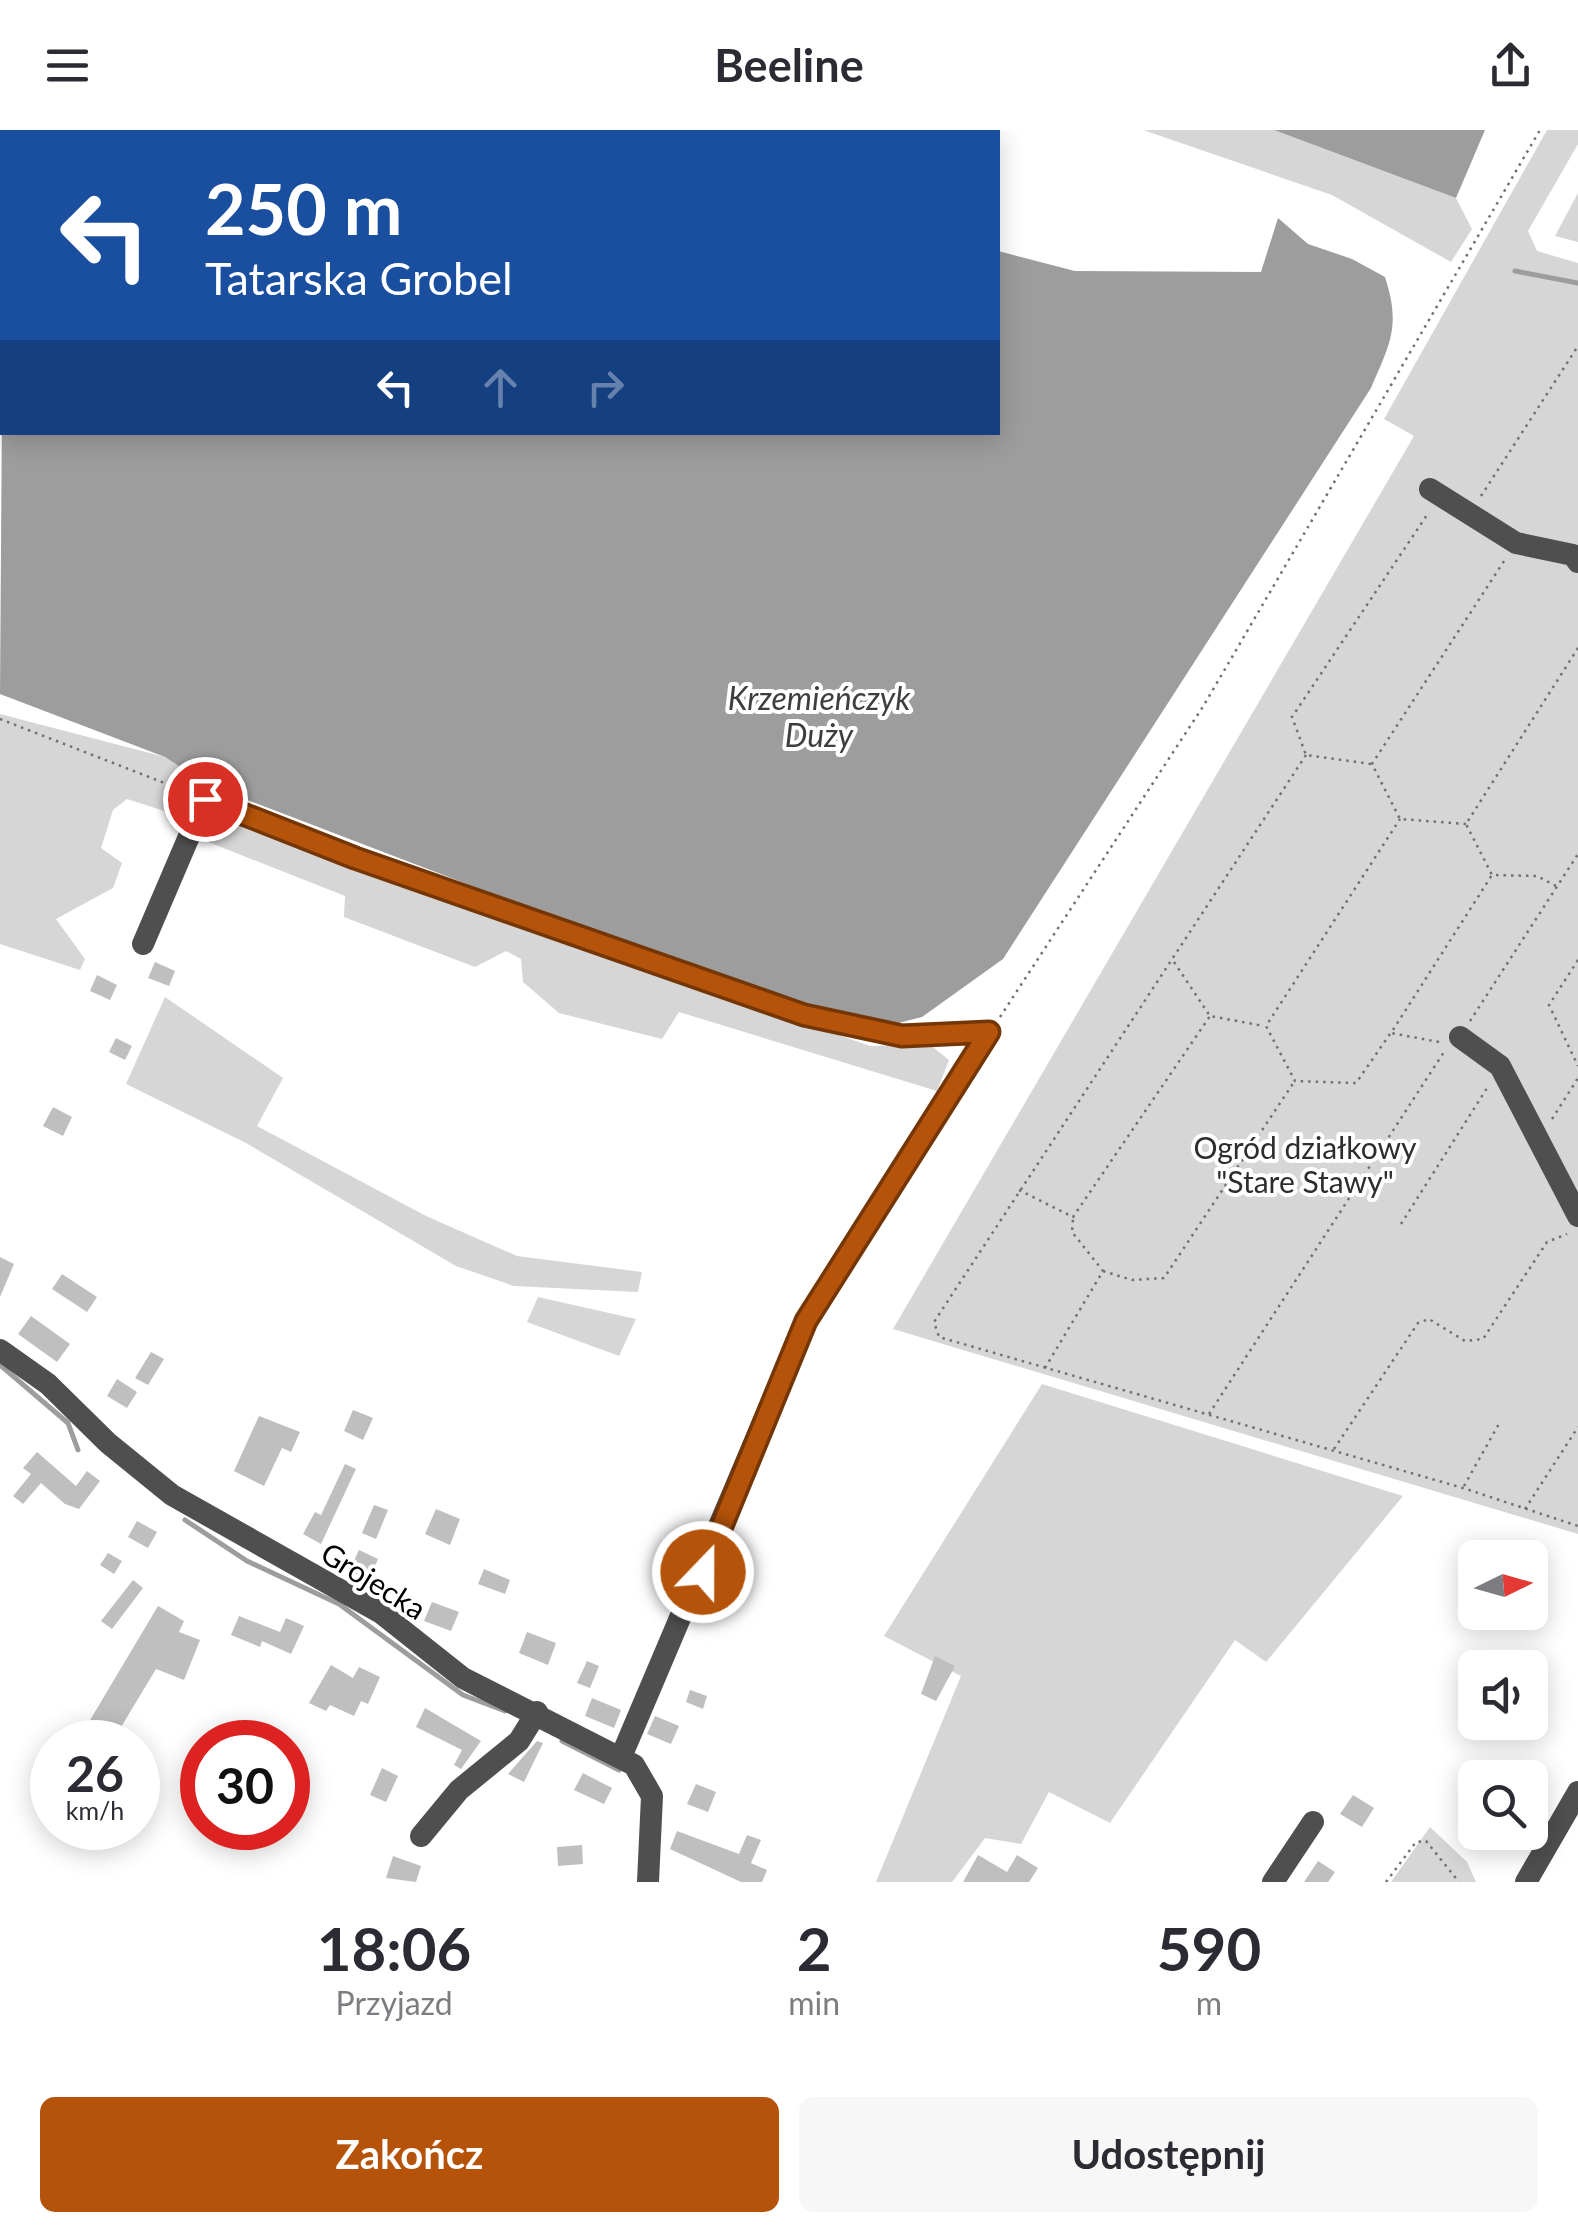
<!DOCTYPE html>
<html lang="pl">
<meta charset="utf-8">
<style>
body{margin:0;font-family:Lato,sans-serif;background:#f7f7f7;color:#2b2b33;height:100vh;display:flex;flex-direction:column;font-size:38px;white-space:nowrap}
*{box-sizing:border-box;margin:0}
p{font-size:32px;color:#7c7c81}
.icon{flex:none;width:55px;height:55px;fill:none;stroke:currentColor;stroke-width:2;stroke-linecap:round;stroke-linejoin:round}
.map{position:relative;height:1752px;overflow:hidden}
.drawer{display:flex;flex-direction:column;background:#fff;flex:1}
.drawer>*{flex:none}
.banner{position:absolute;left:0px;top:0px;width:1000px;height:305px;box-shadow:0 5px 25px #0003;background:#1a4fa0;color:#fff;overflow:hidden}
.needle{width:65px;rotate:85deg}
.controls{position:absolute;left:1458px;top:1410px;display:grid;gap:20px}
.controls a{display:grid;place-items:center;width:90px;height:90px;border-radius:15px;background:#fff;box-shadow:0 5px 25px #0003;font-size:50px}
.speed{position:absolute;left:30px;top:1590px;display:flex;gap:20px;font-size:50px;font-weight:700;text-align:center}
.speed>*{display:grid;place-content:center;width:130px;height:130px;border-radius:50%;background:#fff;box-shadow:0 5px 25px #0003;line-height:1}
.speed small{font-size:25px;font-weight:400}
.speed .limit{border:15px solid #d22;background:#fff;color:#111}
.pin{position:absolute;display:grid;place-items:center;width:85px;height:85px;color:#fff;margin:-42px;border:5px solid #fff;border-radius:50%;box-shadow:0 2px 10px #0007}
.me{position:absolute;width:110px;margin:-55px;rotate:22deg;stroke-linejoin:round;filter:drop-shadow(0 0 8px #0008)}
.turn{display:flex;align-items:center;gap:35px;height:210px;padding:0 40px;font-size:45px}
.turn .icon{width:130px;height:130px;stroke-width:2.5}
.turn b{display:block;font-size:70px;line-height:85px}
.lanes{display:flex;align-items:center;height:95px;padding:0 40px;background:#0003;justify-content:center;gap:50px;direction:ltr}
.lanes .off{opacity:.35}
.eta{display:flex;justify-content:space-evenly;align-items:center;height:170px;text-align:center}
.eta b{font-size:60px;font-weight:700;line-height:70px}
.button{display:flex;gap:20px;margin-top:auto;padding:20px 40px}
.button a{flex:1;height:115px;border-radius:15px;background:#b45309;color:#fff;font-size:40px;font-weight:700;line-height:115px;text-align:center}
.button a+a{background:#f7f7f7;color:#2b2b33}
header{display:flex;justify-content:space-between;align-items:center;height:130px;padding:0 40px;background:#fff;font-size:45px;font-weight:700}
.map>svg:first-child{display:block}
</style>
<header><svg class="icon" aria-label="menu" viewBox="0 0 24 24"><path d="M4 6h16M4 12h16M4 18h16"/></svg>Beeline<svg class="icon" aria-label="share" viewBox="0 0 24 24"><path d="M12 15V3M7 8l5-5 5 5M5 13v7h14v-7"/></svg></header>
<div class="map">
<svg width="1578" height="1752" viewBox="0 0 1578 1752">
<rect width="100%" height="100%" fill="#fff"/>
<g fill="#d6d6d6">
<path d="M1143,0H1274L1456,68L1472,99L1451,132L1332,65Z"/>
<path d="M1547,0H1578V14L1528,101L1537,121L1578,133V1404L893,1199L1414,306L1384,289Z"/>
<path d="M1578,63V112L1555,106Z"/>
<path d="M0,584L165,627L206,654L189,689L127,669L113,680L101,718L122,733L113,758L56,789L85,829L80,840L0,814Z"/>
<path d="M207,684L870,916L929,914L949,930L937,961L679,882L662,909L559,883L523,852L521,829L506,821L475,837L344,787L345,766L198,708Z"/>
<path d="M165,867L283,948L257,996L426,1086L517,1126L642,1142L638,1162L514,1156L456,1136L246,1013L126,954Z"/>
<path d="M538,1167L636,1189L619,1226L527,1192Z"/>
<path d="M1042,1254L1403,1366L1266,1532L1235,1510L1110,1693L1049,1662L1021,1714L985,1708L952,1752H876L961,1546L884,1506Z"/>
<path d="M1430,1697L1467,1732L1476,1752H1391Z"/>
</g>
<g fill="#9d9d9d">
<path d="M0,0H66L2,2L0,214Z"/>
<path d="M98,0H744V2H97Z"/>
<path d="M1274,0H1485L1456,68Z"/>
<path d="M1278,88L1308,114L1352,129L1385,147C1401,196 1390,214 1371,258L1003,829L922,887L890,895L765,868L206,654L165,627L0,564L2,274V302H998V121L1075,141L1261,142Z"/>
</g>
<g fill="none" stroke-linecap="round" stroke-linejoin="round">
<g stroke="#9d9d9d" stroke-width="5">
<path d="M1515,141L1578,153"/>
<path d="M0,1235L68,1293L78,1320"/>
<path d="M185,1390L247,1431L339,1474L463,1565L505,1581"/>
<path d="M562,1611L619,1640"/>
</g>
</g>
<g fill="#bfbfbf">
<path d="M155,832L175,841L169,856L148,848Z"/>
<path d="M97,845L117,855L110,870L90,861Z"/>
<path d="M116,908L132,916L125,930L109,922Z"/>
<path d="M53,977L72,987L63,1006L43,996Z"/>
<path d="M0,1127L14,1134L0,1167Z"/>
<path d="M62,1144L97,1167L87,1182L52,1159Z"/>
<path d="M31,1186L70,1214L57,1232L18,1204Z"/>
<path d="M151,1222L164,1229L148,1255L135,1248Z"/>
<path d="M117,1249L137,1262L127,1278L107,1266Z"/>
<path d="M353,1280L373,1288L363,1310L344,1301Z"/>
<path d="M259,1286L300,1302L291,1322L282,1318L264,1356L234,1341Z"/>
<path d="M37,1322L76,1356L87,1341L100,1351L79,1379L65,1374L41,1353L23,1374L13,1366L31,1344L23,1338Z"/>
<path d="M345,1334L356,1339L321,1414L303,1404L315,1382L321,1385Z"/>
<path d="M374,1375L388,1380L376,1409L362,1403Z"/>
<path d="M436,1379L460,1389L450,1415L425,1404Z"/>
<path d="M137,1391L157,1402L148,1418L128,1407Z"/>
<path d="M359,1420L378,1429L369,1450L349,1441Z"/>
<path d="M108,1423L122,1431L114,1444L100,1435Z"/>
<path d="M484,1439L510,1450L505,1464L478,1454Z"/>
<path d="M133,1450L143,1458L112,1499L101,1491Z"/>
<path d="M432,1472L459,1482L451,1501L424,1491Z"/>
<path d="M158,1476L184,1491L179,1502L200,1510L184,1550L156,1539L112,1612H77Z"/>
<path d="M239,1486L280,1502L286,1488L304,1496L291,1524L262,1511L260,1517L231,1505Z"/>
<path d="M527,1502L556,1513L548,1535L519,1523Z"/>
<path d="M935,1526L955,1536L936,1571L921,1564Z"/>
<path d="M587,1531L599,1536L590,1558L577,1553Z"/>
<path d="M331,1535L353,1548L359,1537L380,1547L368,1574L361,1571L354,1586L330,1575L326,1581L309,1573Z"/>
<path d="M690,1560L707,1566L703,1579L686,1572Z"/>
<path d="M592,1568L621,1580L614,1598L585,1586Z"/>
<path d="M425,1578L481,1611L461,1639L454,1635L462,1620L416,1597Z"/>
<path d="M655,1586L679,1596L671,1614L647,1604Z"/>
<path d="M537,1611L543,1613L524,1652L508,1644Z"/>
<path d="M382,1638L398,1646L386,1672L370,1665Z"/>
<path d="M583,1643L612,1658L604,1674L574,1660Z"/>
<path d="M696,1654L716,1662L708,1682L687,1674Z"/>
<path d="M1353,1665L1374,1678L1362,1697L1340,1684Z"/>
<path d="M677,1701L739,1724L747,1705L761,1710L751,1733L767,1740L762,1752H741L670,1719Z"/>
<path d="M582,1715L583,1734L558,1736L557,1717Z"/>
<path d="M978,1725L1007,1742L1017,1725L1038,1738L1029,1752H963Z"/>
<path d="M393,1726L421,1736L416,1752L386,1748Z"/>
<path d="M1318,1731L1335,1742L1328,1752H1304Z"/>
</g>
<g fill="none" stroke-linecap="round" stroke-linejoin="round">
<g stroke="#717171" stroke-width="2.5" stroke-dasharray="2.5 5" stroke-linecap="butt">
<path d="M80,2L81,0"/>
<path d="M0,252L2,244"/>
<path d="M1481,366L1578,216"/>
<path d="M0,589L185,661"/>
<path d="M1306,625L934,1192L939,1207L1463,1358L1578,1396"/>
<path d="M1371,634L1306,625L1292,587L1429,382"/>
<path d="M1466,694L1400,689L1372,634L1506,428"/>
<path d="M1556,756L1537,746L1492,745L1466,694L1578,518"/>
<path d="M1578,830L1549,875L1578,936"/>
<path d="M1174,832L1210,886L1264,896"/>
<path d="M1000,887L1204,575L1540,0"/>
<path d="M1470,891L1578,724"/>
<path d="M1390,904L1356,953L1295,951L1266,896L1400,689"/>
<path d="M1439,912L1391,903L1492,745"/>
<path d="M1552,989L1578,948"/>
<path d="M1019,1060L1073,1087L1210,886"/>
<path d="M1401,1094L1489,955"/>
<path d="M1103,1141L1132,1150L1164,1148L1294,952"/>
<path d="M1045,1238L1103,1141L1072,1102L1073,1089"/>
<path d="M1209,1284L1444,922"/>
<path d="M1334,1319L1418,1193L1429,1189L1465,1211L1483,1209L1547,1112L1567,1104"/>
<path d="M1464,1356L1500,1292"/>
<path d="M1525,1379L1578,1297"/>
<path d="M1386,1752L1416,1712L1426,1711L1459,1752"/>
</g>
<g stroke="#4f4f4f" stroke-width="22">
<path d="M1430,359L1516,413L1573,425L1578,432"/>
<path d="M143,814L205,669L355,727L804,885L902,906L989,903L806,1191L621,1627"/>
<path d="M1460,907L1500,936L1578,1086"/>
<path d="M0,1220L48,1254L108,1313L172,1365L381,1483L463,1548L634,1635L652,1666L648,1752"/>
<path d="M421,1706L459,1660L519,1611L537,1582"/>
<path d="M1273,1752L1313,1692"/>
<path d="M1526,1752L1578,1662"/>
</g>
</g>
<g fill="none" stroke-linecap="round" stroke-linejoin="round">
<g stroke="#753606" stroke-width="25">
<path id="route" d="M205,669L355,728L804,885L902,906L989,902L806,1191L703,1442"/>
</g>
<use href="#route" stroke="#b45309" stroke-width="18"/>
</g>
<g text-anchor="middle" dominant-baseline="central" stroke-width="8" stroke-linejoin="round" paint-order="stroke">
<g font-size="30" fill="#2d2d2d" stroke="#fff">
<text x="1305" y="1017">Ogród działkowy<tspan x="1305" dy="34">"Stare Stawy"</tspan></text>
</g>
<g font-size="30" fill="#000" stroke="#fff">
<text transform="translate(374 1450) rotate(32)">Grojecka</text>
</g>
<g font-size="32" font-style="italic" fill="#3e3e3e" stroke="#fff">
<text x="819" y="567">Krzemieńczyk<tspan x="819" dy="37">Duży</tspan></text>
</g>
</g>
</svg>
<div class="controls">
<a><svg class="needle" viewBox="-14 -14 28 28"><path d="M0-13l5 13h-10z" fill="#e53935"/><path d="M0 13l5-13h-10z" fill="#7c7c81"/></svg></a>
<a><svg class="icon" aria-label="sound" viewBox="0 0 24 24"><path d="M4 9h4l5-4v14l-5-4H4zM17 9q2 3 0 6"/></svg></a>
<a><svg class="icon" aria-label="search" viewBox="0 0 24 24"><circle cx="10" cy="10" r="6"/><path d="M15 15l6 6"/></svg></a>
</div>
<div class="speed"><div>26<small>km/h</small></div><div class="limit">30</div></div>
<div class="pin" style="left:205px;top:669px;background:#d93025"><svg class="icon" aria-label="arrive" viewBox="0 0 24 24"><path d="M6 21V4h12l-3 4 3 4H6"/></svg></div>
<svg class="me" style="left:703px;top:1442px" viewBox="-20 -20 40 40"><circle r="17" fill="#b45309" stroke="#fff" stroke-width="3"/><path d="M0-11L8 9 0 5-8 9z" fill="#fff"/></svg>
<div class="banner">
<div class="turn"><svg class="icon" aria-label="left" viewBox="0 0 24 24"><path d="M17 20v-9H6M10 6l-5 5 5 5"/></svg><div><b>250 m</b>Tatarska Grobel</div></div>
<div class="lanes"><svg class="icon" aria-label="left" viewBox="0 0 24 24"><path d="M17 20v-9H6M10 6l-5 5 5 5"/></svg><svg class="icon off" aria-label="ahead" viewBox="0 0 24 24"><path d="M12 20V5M6 11l6-6 6 6"/></svg><svg class="icon off" aria-label="right" viewBox="0 0 24 24"><path d="M7 20v-9h11M14 6l5 5-5 5"/></svg></div>
</div>
</div>
<section class="drawer">
<div class="eta">
<div><b>18:06</b><p>Przyjazd</p></div>
<div><b>2</b><p>min</p></div>
<div><b>590</b><p>m</p></div>
</div>
<div class="button"><a>Zakończ</a><a>Udostępnij</a></div>
</section>
